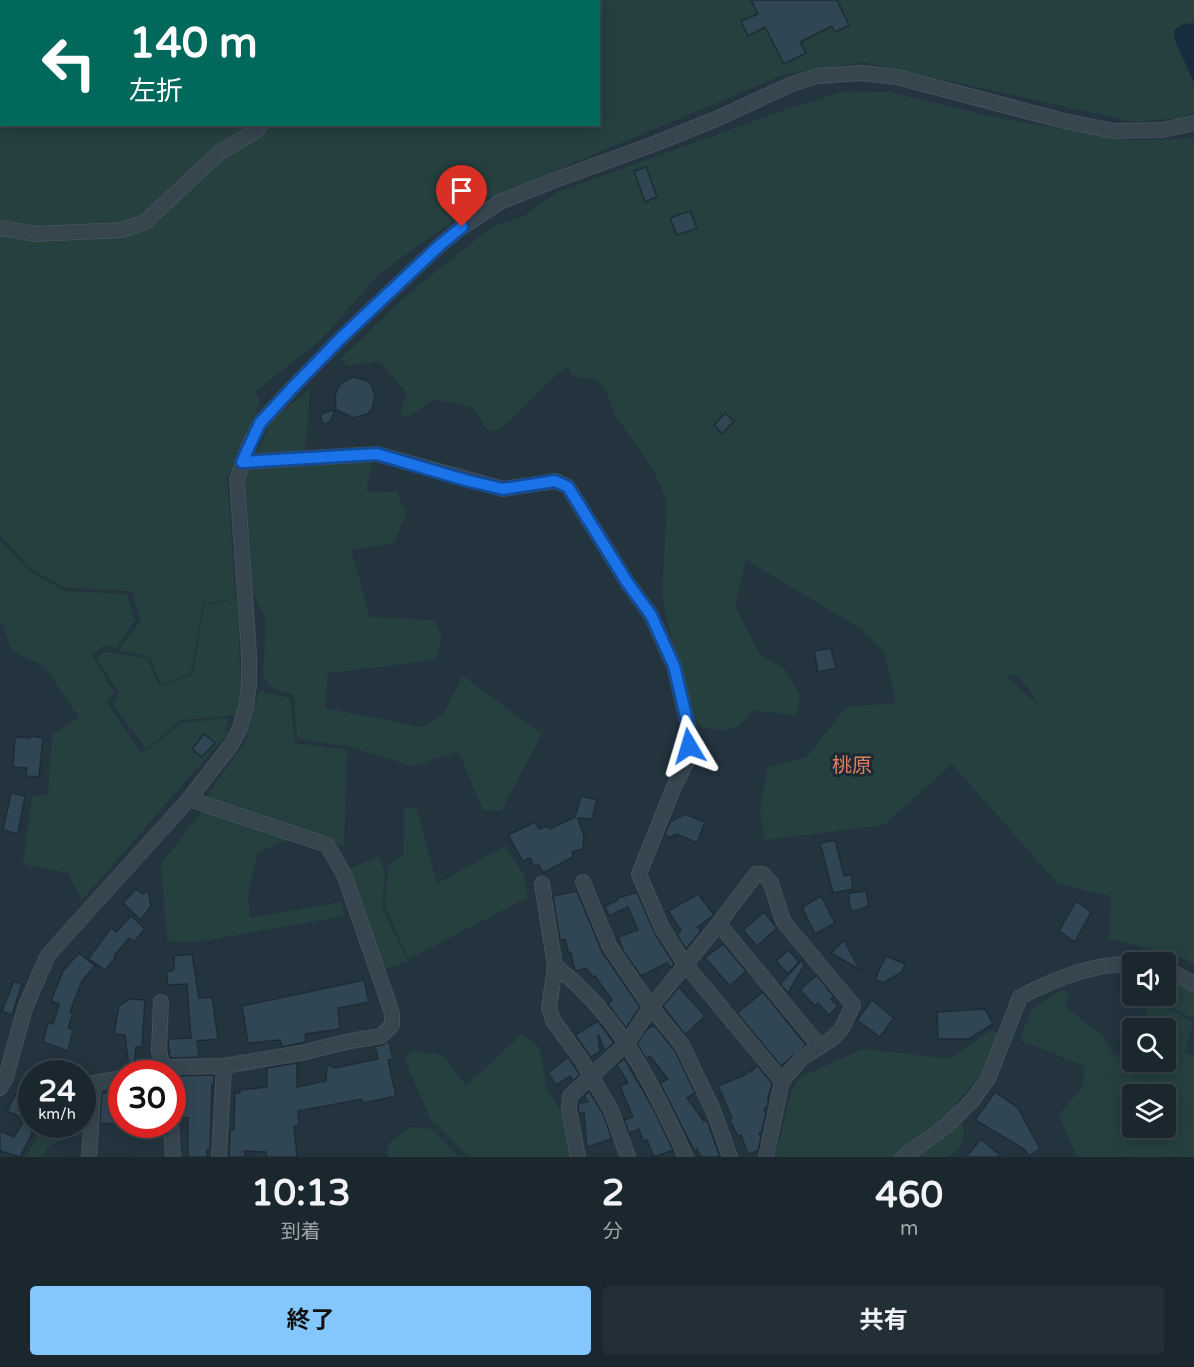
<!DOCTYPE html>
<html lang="ja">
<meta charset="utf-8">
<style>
body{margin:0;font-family:"Varela Round","Noto Sans JP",sans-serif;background:#232f37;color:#f1f3f6;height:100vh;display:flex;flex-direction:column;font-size:22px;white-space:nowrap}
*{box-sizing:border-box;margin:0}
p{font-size:20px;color:#9fa5aa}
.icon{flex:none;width:33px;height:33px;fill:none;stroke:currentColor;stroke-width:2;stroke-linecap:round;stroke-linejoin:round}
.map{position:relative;height:1157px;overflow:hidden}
.sheet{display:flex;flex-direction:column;background:#1a272f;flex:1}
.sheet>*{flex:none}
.top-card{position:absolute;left:0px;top:0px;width:600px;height:126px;box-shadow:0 3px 15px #0003,0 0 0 2px #38444b;background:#00695c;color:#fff;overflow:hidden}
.controls{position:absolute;left:1122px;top:952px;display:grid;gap:12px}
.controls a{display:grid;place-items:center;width:54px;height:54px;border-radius:6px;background:#1a272f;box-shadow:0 3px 15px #0003,0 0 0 2px #38444b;font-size:30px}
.speed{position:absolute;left:18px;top:1060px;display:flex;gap:12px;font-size:30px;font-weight:700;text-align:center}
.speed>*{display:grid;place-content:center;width:78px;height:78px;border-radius:50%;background:#1a272f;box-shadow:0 3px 15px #0003,0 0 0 2px #38444b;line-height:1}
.speed small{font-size:15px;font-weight:400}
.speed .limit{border:9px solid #d22;background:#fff;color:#111}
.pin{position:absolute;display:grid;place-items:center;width:51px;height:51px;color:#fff;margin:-62px -26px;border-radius:50% 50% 50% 0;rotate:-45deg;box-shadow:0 0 6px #0007}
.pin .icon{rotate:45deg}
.me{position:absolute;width:66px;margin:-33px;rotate:353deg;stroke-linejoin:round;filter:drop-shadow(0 0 4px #0008)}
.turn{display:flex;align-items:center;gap:21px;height:126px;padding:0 30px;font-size:27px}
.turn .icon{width:78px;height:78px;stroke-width:2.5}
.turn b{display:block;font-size:42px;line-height:51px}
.eta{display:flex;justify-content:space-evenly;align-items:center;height:102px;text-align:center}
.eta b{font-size:36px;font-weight:700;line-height:42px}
.cta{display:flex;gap:12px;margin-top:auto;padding:12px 30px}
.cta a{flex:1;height:69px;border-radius:6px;background:#84c7fe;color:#111;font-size:24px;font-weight:700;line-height:69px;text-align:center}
.cta a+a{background:#232f37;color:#f1f3f6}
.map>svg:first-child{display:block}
</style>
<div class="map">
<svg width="1194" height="1157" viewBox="0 0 1194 1157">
<rect width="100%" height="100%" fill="#23343f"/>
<g fill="#25403f" fill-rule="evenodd">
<path d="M0,0H1194V113L1180,118L1134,122L863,62L783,75L478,203L379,274L322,339L255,392L260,402L227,477L236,598L203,604L191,673L161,684L150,657L118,650L141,621L131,591L65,588L31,569L0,535ZM2,2H598V124H2Z"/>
<path d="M846,91L889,92L993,117L1126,140L1181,139L1194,137V964L1186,959L1109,938L1111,896L1058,884L952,764L884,825L765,840L760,813L767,768L807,757L846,707L896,703L884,652L858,627L746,560L735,606L760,655L785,669L800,696L796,716L752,710L739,726L724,731L701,727L688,715L662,596L667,500L652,468L615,415L608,395L596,379L573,377L568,367H565L498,431L487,430L473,408L435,399L407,417L400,413L407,393L379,361L347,366L340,359L414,289L492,227L524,216L555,193L790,108ZM1018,675L1041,708L1006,676Z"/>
<path d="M310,389L304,465L372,462L366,491L397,492L406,514L394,543L351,550L370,617L434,620L442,639L436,660L328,673L325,708L421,727L443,714L463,676L542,734L501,811L483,810L458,751L413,766L347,746L297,739L294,695L273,689L263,676L266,620L253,593L245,475L273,419Z"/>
<path d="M0,540L28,570L64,591L127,594L135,620L116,648L104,645L92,655L114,693L107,703L142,754L182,723L228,718L226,735L82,900L68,873L23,864L32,797L48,794L52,735L79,718L44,666L12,651L0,619Z"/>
<path d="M237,599L241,687L236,715L181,720L146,749L113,704L119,693L97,658L104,652L147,658L159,686L193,675L204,605Z"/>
<path d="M259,691L290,698L295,743L347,750L344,846L205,798L246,741Z"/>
<path d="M404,808L417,809L437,884L505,846L523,873L528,897L409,959L385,907L388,866L403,855Z"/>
<path d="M202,811L288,840L257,853L248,896L250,918L342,902L344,916L198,942L167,941L161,864Z"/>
<path d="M378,856L385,871L382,908L408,961L381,971L347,870Z"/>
<path d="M1166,979L1194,990V1019L1150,996H1166Z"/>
<path d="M1062,990L1070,992L1065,1007L1101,1034L1114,1055L1132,1056V1062H1166V1029H1144L1149,997L1193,1022L1185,1052L1194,1056V1157H1077L1059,1114L1083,1087L1085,1066L1020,1040L1031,1010ZM1132,1095H1166V1128H1132Z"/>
<path d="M991,1030L998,1033L982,1073L955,1104C963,1128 972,1139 949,1157H775L791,1092L800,1077L863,1049L950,1059Z"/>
<path d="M522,1034L540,1048L546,1087L563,1114L572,1157H469L431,1120L404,1058L413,1051L443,1055L466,1086Z"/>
<path d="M43,1125H73L61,1140L47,1148L42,1157H26Z"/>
<path d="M411,1127L432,1129L459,1157H388V1144Z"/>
</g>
<path fill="#152d3e" d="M1194,23V83L1174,38L1175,29L1184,24Z"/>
<g fill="#314654" stroke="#1e2c36" stroke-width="1.5">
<path d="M751,0H837L849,25L835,32L832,26L800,42L806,53L784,64L765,27L748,36L741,21L758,14Z"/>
<path d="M646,167L657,197L645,202L634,171Z"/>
<path d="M690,211L697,228L677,235L670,218Z"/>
<path d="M353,377L365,380L371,384L375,396L372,409L367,414L354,418L336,410L335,395L341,383Z"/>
<path d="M335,410L330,422L325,424L322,422L320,416L323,413Z"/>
<path d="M725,413L734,421L722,434L714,425Z"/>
<path d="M831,648L836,668L818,672L814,651Z"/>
<path d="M204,734L215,743L202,757L192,749Z"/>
<path d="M30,736L43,738L39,777L26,776L27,768L13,767L15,737L30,738Z"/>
<path d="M11,793L25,796L18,834L3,830Z"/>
<path d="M581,796L597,800L592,819L578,818L584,836L583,849L572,852L573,857L543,873L539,865L534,866L530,858L523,861L508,835L535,822L539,829L547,826L550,829L575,817Z"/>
<path d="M685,814L705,822L697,843L677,834L668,838L665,833L670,822Z"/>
<path d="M835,840L844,876L851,875L853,889L833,893L820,843Z"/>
<path d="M136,889L143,894L148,890L151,906L141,920L123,903Z"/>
<path d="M577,891L602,952L640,1007L626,1028L608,1004L612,1000L595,976L593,977L586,968L575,971L571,953L569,954L565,939L560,940L553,896Z"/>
<path d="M866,891L869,905L860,910L851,911L848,893Z"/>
<path d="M637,892L654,932L674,964L671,968L667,963L641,976L624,952L618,937L638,930L628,907L609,916L605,906L618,900V898Z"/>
<path d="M698,894L714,915L697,927L701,931L686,949L677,935L681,930L668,911Z"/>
<path d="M821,896L835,923L815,934L802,907Z"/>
<path d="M1076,901L1091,912L1075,942L1059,931Z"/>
<path d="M764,912L777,928L757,946L743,930Z"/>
<path d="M131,916L145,929L134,942L129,938L114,956L116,957L105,970L88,959L111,928L116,932Z"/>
<path d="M844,940L860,970L831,953Z"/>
<path d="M723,944L746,971L730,986L705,958Z"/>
<path d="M788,950L799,962L788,974L776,961Z"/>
<path d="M79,953L95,966L82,981L70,1012L73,1013L68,1028L73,1030L68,1051L43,1042L48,1023L53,1024L59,1004L51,1001L63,971Z"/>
<path d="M192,954L199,998L212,997L218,1039L197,1041L199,1057L170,1058L168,1039L191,1038L187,984L168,985L166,972L174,970V956Z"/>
<path d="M886,956L905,964L902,972L883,983L875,979Z"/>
<path d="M801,961L805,964L788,993L780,984Z"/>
<path d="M817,975L834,997L831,999L838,1006L829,1015L818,1003L815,1006L800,990Z"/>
<path d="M364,980L369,1002L338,1008L340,1029L305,1034L306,1042L282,1047L280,1040L248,1043L242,1006Z"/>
<path d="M14,981L22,984L12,1015L2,1011Z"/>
<path d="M679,987L705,1016L685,1035L663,1006Z"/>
<path d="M763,992L806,1045L781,1066L737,1013Z"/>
<path d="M130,999L145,1000L142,1047H136L134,1069H129L125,1035L114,1034L119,1006Z"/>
<path d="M872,1000L894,1018L880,1037L857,1020Z"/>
<path d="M985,1009L993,1024L969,1039H938L937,1012Z"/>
<path d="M598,1021L614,1043L605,1051L598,1034L600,1051L591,1057L575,1035Z"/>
<path d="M654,1025L675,1051L695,1093L687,1098L704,1121L707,1120L720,1157H701L697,1149L694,1150L660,1083L668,1079L650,1056L646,1059L637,1044L646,1030Z"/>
<path d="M389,1041L393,1059L388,1060L396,1096L363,1103L362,1099L298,1111L299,1126H294L297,1157H267L266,1152L244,1151L246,1157H229L230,1130H234L235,1093H240V1090L267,1087V1068L297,1063V1087L326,1081L327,1064L334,1068L378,1059L375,1046L383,1045Z"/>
<path d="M568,1057L580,1075L573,1081L570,1076L556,1085L548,1073Z"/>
<path d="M624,1058L653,1108L673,1150L654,1157L647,1140L643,1141L639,1129L629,1133L624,1120L633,1117L620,1086L628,1083L617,1065Z"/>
<path d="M757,1065L772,1083V1086L768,1096V1106L764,1109L766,1113L762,1131L759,1133L761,1137L758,1151L748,1154L741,1135L738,1136L729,1119L732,1118L718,1086L745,1075L749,1071L751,1072Z"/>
<path d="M214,1075V1084H212L210,1150H207V1157H188V1118L179,1117L178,1086H176L175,1076Z"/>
<path d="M589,1091L603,1114L612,1139L587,1147L584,1113H579L578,1108L579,1103L588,1102L584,1096Z"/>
<path d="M995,1092L1018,1108L1040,1149L1029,1156L1024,1149L975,1120Z"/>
<path d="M102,1093H112V1102L122,1104V1125L100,1123Z"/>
<path d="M15,1095L25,1098L24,1103L32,1106V1134L20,1157L0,1151V1131L14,1137L25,1119L7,1111Z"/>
<path d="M148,1125H162L163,1136L149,1137Z"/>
<path d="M981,1139L1002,1157H966Z"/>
</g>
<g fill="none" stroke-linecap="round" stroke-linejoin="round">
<g stroke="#43515b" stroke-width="16">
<g id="minor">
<path d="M354,2L355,0"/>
<path d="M0,228L36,234L122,230L145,222L219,153L257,130L261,124"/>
<path d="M242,462L377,454L503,489L556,481L568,487L627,582L651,615L674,666L690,733L688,758L673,789L639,874L662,928L685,964L782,1081"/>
<path d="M583,882L610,947L651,1007L682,1045L713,1110L730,1157"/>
<path d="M542,884L555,966L549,1008L553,1020L581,1059L611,1110L628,1157"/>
<path d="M716,927L756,874H763L771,883L783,921L853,1005L842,1028L833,1038L802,1058L782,1081L766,1157"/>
<path d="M555,966C618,1013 654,1087 686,1157"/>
<path d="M1166,972L1176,974L1194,984"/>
<path d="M161,1002L159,1051L165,1074"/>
<path d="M142,1074L164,1067L224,1066L301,1053L350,1041L381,1036L392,1025V1013L344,874L327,845L189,799"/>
<path d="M0,1088L6,1077L25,1008L48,955L189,799L231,745L240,728L246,707L249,684V654L237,479L249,445L260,423L295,385L341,338L440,245L462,227L500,202L555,180L654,144L716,119L792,84L817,76L862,73L897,77L1064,121L1114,131L1162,130L1194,123"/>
<path d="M171,1125L173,1157"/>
<path d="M89,1157L94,1083L122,1078"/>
<path d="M219,1157L224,1066"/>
<path d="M578,1157L569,1109L570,1096L627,1043L651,1007L716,927L723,929L820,1047"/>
<path d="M903,1157L945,1127L971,1102L988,1079L1020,997C1054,979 1093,963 1132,964"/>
</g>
</g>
<use href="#minor" stroke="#37454f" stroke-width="14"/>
</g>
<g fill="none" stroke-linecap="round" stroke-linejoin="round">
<g stroke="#114b97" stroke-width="15">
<path id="route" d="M462,227L440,245L341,338L295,385L260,423L242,462L377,454L465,480L503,489L555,481L568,487L627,582L651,615L674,666L690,733L689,746"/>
</g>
<use href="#route" stroke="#1a73e8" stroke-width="10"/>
</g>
<g text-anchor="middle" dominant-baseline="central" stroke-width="6" stroke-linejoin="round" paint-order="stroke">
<g font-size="20" fill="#db7f5d" stroke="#1c2a34">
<text x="852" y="766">桃原</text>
</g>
</g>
</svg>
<div class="controls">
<a><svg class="icon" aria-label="sound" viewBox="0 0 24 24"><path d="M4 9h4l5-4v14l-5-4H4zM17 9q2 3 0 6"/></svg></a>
<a><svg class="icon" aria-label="search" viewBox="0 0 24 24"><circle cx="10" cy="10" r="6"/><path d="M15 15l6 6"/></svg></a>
<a><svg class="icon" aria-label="layers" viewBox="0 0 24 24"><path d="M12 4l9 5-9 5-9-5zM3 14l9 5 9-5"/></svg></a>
</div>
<div class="speed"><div>24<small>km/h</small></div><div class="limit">30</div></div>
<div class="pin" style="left:462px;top:227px;background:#d93025"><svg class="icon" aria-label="arrive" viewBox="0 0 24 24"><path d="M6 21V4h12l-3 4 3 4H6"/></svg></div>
<svg class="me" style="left:689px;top:746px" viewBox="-20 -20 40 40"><path d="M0-17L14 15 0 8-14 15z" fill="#1a73e8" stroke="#fff" stroke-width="4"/></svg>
<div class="top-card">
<div class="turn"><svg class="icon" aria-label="left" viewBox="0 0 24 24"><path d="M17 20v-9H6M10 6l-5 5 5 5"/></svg><div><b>140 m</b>左折</div></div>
</div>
</div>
<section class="sheet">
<div class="eta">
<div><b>10:13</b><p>到着</p></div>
<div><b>2</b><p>分</p></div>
<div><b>460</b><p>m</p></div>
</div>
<div class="cta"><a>終了</a><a>共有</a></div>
</section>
